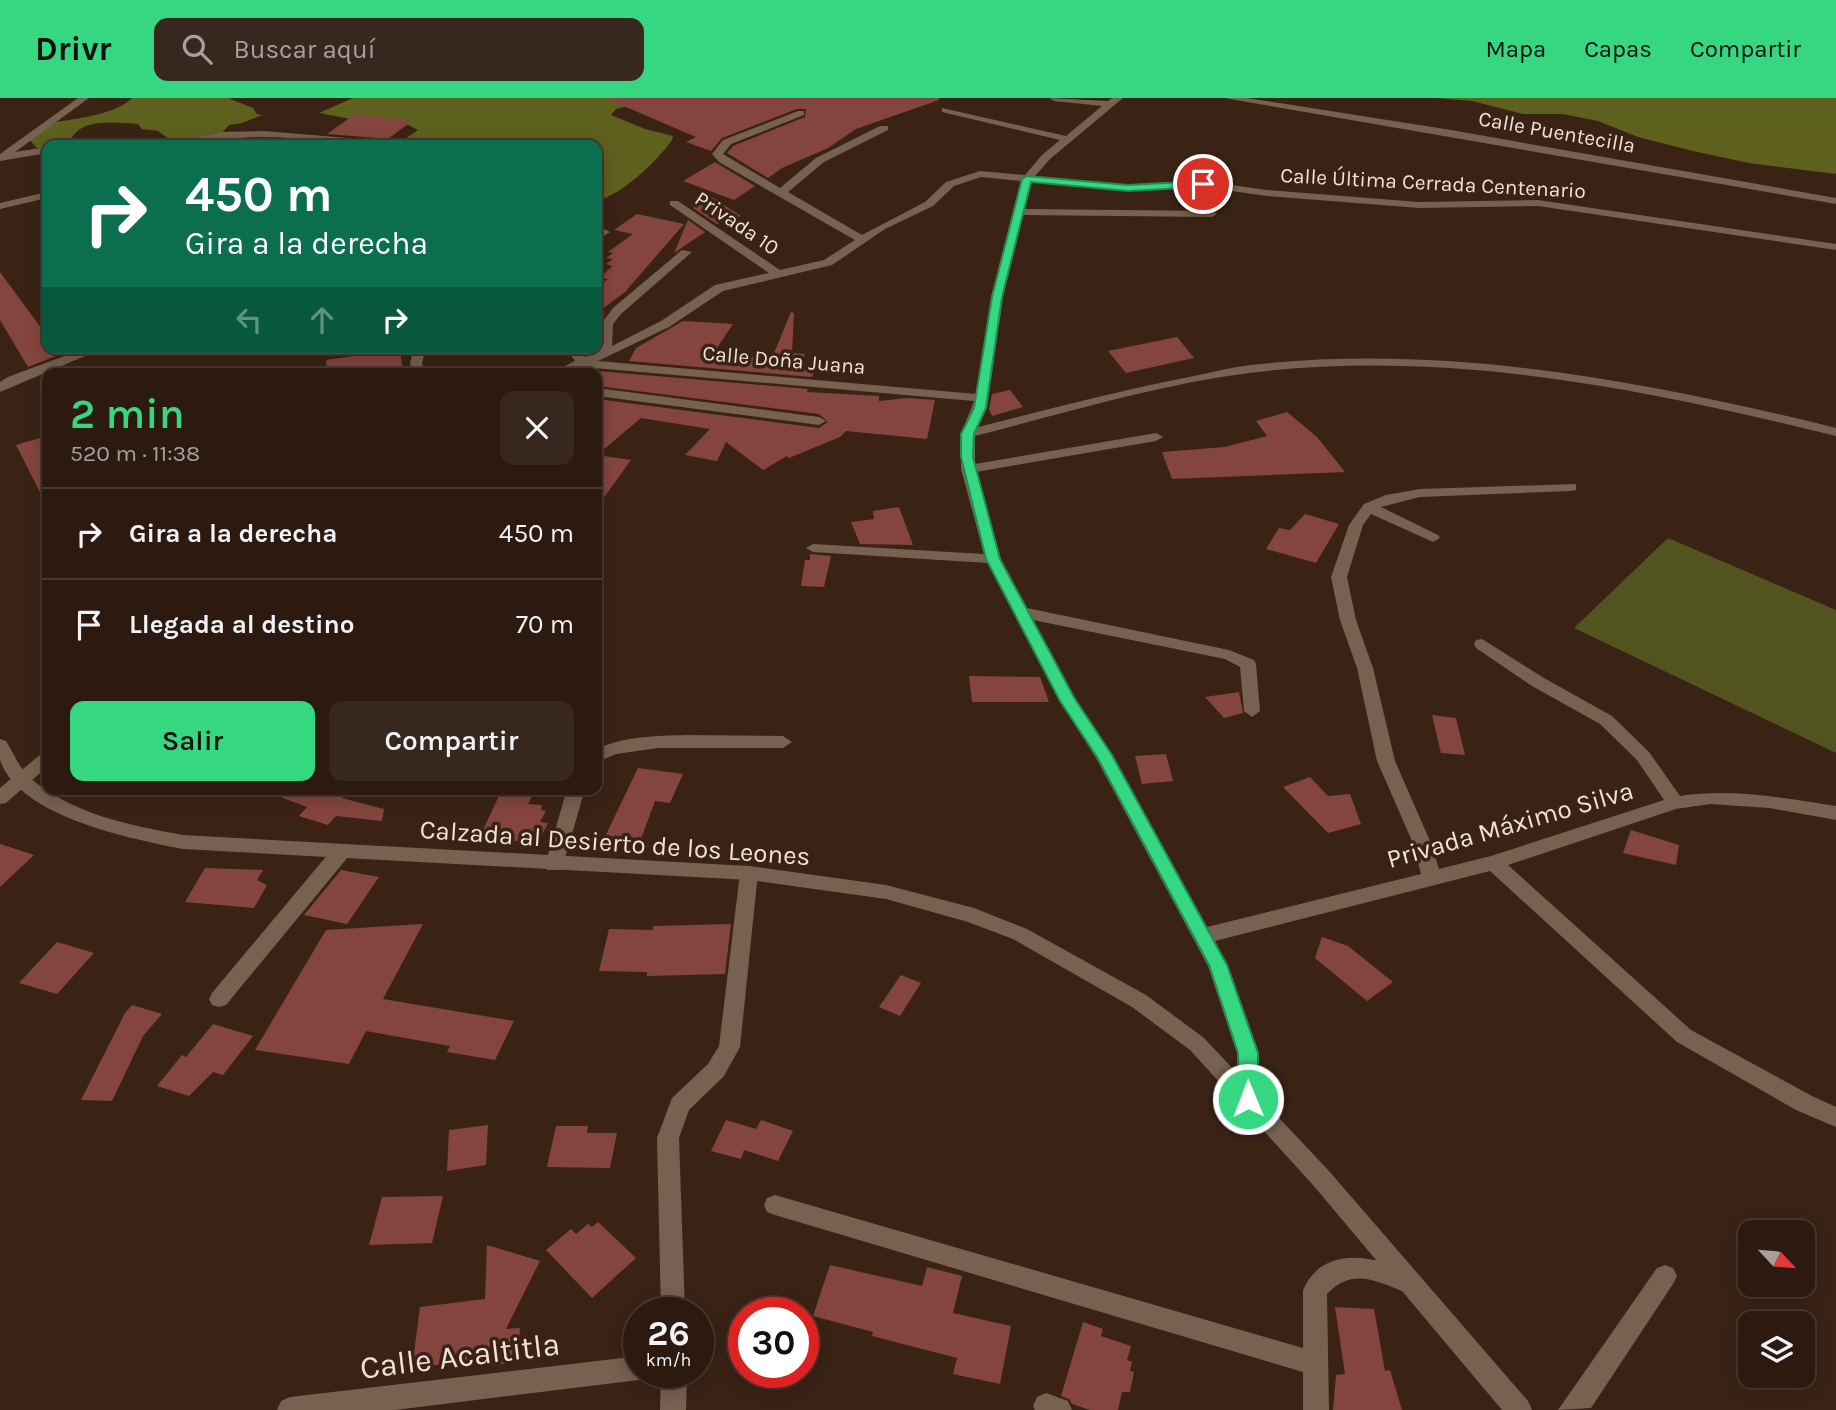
<!DOCTYPE html>
<html lang="es">
<meta charset="utf-8">
<style>
body{margin:0;font-family:Karla,sans-serif;background:#38271e;color:#f1f3f6;height:100vh;display:flex;flex-direction:column;font-size:26px;white-space:nowrap}
*{box-sizing:border-box;margin:0}
p{font-size:23px;color:#a6a19f}
.icon{flex:none;width:38px;height:38px;fill:none;stroke:currentColor;stroke-width:2;stroke-linecap:round;stroke-linejoin:round}
.map{position:relative;flex:1;overflow:hidden}
.details{position:absolute;left:42px;top:270px;width:560px;height:427px;display:flex;flex-direction:column;background:#2c1a10;border-radius:14px;box-shadow:0 4px 18px #0003,0 0 0 2px #483830}
.details>*{flex:none}
.guide{position:absolute;left:42px;top:42px;width:560px;height:214px;border-radius:14px;box-shadow:0 4px 18px #0003,0 0 0 2px #483830;background:#0b6e4f;color:#fff;overflow:hidden}
.needle{width:46px;rotate:116deg}
.tools{position:absolute;left:1738px;top:1122px;display:grid;gap:14px}
.tools a{display:grid;place-items:center;width:77px;height:77px;border-radius:14px;background:#2c1a10;box-shadow:0 4px 18px #0003,0 0 0 2px #483830;font-size:35px}
.speed{position:absolute;left:623px;top:1199px;display:flex;gap:14px;font-size:35px;font-weight:700;text-align:center}
.speed>*{display:grid;place-content:center;width:91px;height:91px;border-radius:50%;background:#2c1a10;box-shadow:0 4px 18px #0003,0 0 0 2px #483830;line-height:1}
.speed small{font-size:18px;font-weight:400}
.speed .limit{border:10px solid #d22;background:#fff;color:#111}
.pin{position:absolute;display:grid;place-items:center;width:60px;height:60px;color:#fff;margin:-30px;border:4px solid #fff;border-radius:50%;box-shadow:0 2px 7px #0007}
.me{position:absolute;width:77px;margin:-38px;rotate:359deg;stroke-linejoin:round;filter:drop-shadow(0 0 5px #0008)}
.turn{display:flex;align-items:center;gap:24px;height:147px;padding:0 28px;font-size:32px}
.turn .icon{width:91px;height:91px;stroke-width:2.5}
.turn b{display:block;font-size:49px;line-height:60px}
.lanes{display:flex;align-items:center;height:66px;padding:0 28px;background:#0003;justify-content:center;gap:35px;direction:ltr}
.lanes .off{opacity:.35}
.round{display:grid;place-items:center;flex:none;width:74px;height:74px;border-radius:14px;background:#38271e}
.headline{display:flex;align-items:center;justify-content:space-between;height:119px;padding:0 28px}
h1{font-size:42px;font-weight:600;line-height:52px;color:#35d881}
.button{display:flex;gap:14px;margin-top:auto;padding:14px 28px}
.button a{flex:1;height:80px;border-radius:14px;background:#35d881;color:#111;font-size:28px;font-weight:600;line-height:80px;text-align:center}
.button a+a{background:#38271e;color:#f1f3f6}
ul{padding:0;list-style:none}
li{display:flex;align-items:center;gap:21px;height:91px;padding:0 28px;border-top:2px solid #483830}
li div{flex:1}
li b{display:block;font-size:26px}
li em{font-style:normal}
header{display:flex;align-items:center;gap:42px;box-sizing:border-box;height:98px;padding:0 35px;background:#35d881;color:#111}
header strong{font-size:33px}
nav{display:flex;gap:38px;margin-inline-start:auto;font-size:24px}
.search{width:490px;height:63px;background:#38271e;display:flex;align-items:center;gap:18px;box-sizing:border-box;padding:0 24px;border-radius:14px;color:#a6a19f;font-size:26px}
.map>svg:first-child{display:block}
</style>
<header>
<strong>Drivr</strong>
<div class="search"><svg class="icon" aria-label="search" viewBox="0 0 24 24"><circle cx="10" cy="10" r="6"/><path d="M15 15l6 6"/></svg>Buscar aquí</div>
<nav><a>Mapa</a><a>Capas</a><a>Compartir</a></nav>
</header>
<div class="map">
<svg width="1836" height="1312" viewBox="0 0 1836 1312">
<rect width="100%" height="100%" fill="#3a2315"/>
<path fill="#525420" d="M1668,440L1836,512V655L1574,530Z"/>
<g fill="#5e601e">
<path d="M132,0H232L230,1L253,10L257,16L262,17L242,25L229,27L222,35L193,46H176L158,33L142,31L138,26C115,25 77,18 69,47H47V52L37,50L26,38C37,33 50,24 62,23C83,20 117,15 132,0Z"/>
<path d="M353,0H658L616,11L611,17L645,31L673,38L672,42C658,62 620,99 597,102V47H378L399,45L418,32L408,27L362,23L319,15Z"/>
<path d="M1436,0H1836V76L1749,65L1693,53L1638,39L1598,23L1563,16H1523L1472,3Z"/>
</g>
<g fill="#84453e">
<path d="M605,0H939V2L856,31L828,50L782,70L768,80L727,55L733,48L805,19L806,11H797L722,40L711,53L686,44L696,39Z"/>
<path d="M355,16L412,23L388,41L327,36Z"/>
<path d="M715,64L718,66L755,88L734,102L683,83Z"/>
<path d="M710,98L741,118L717,126L693,110Z"/>
<path d="M637,116L684,126L625,194L597,215V189L608,181L600,180L612,168L606,166L613,161L606,160L613,155L608,154L633,136L614,132Z"/>
<path d="M688,122L705,134L674,155Z"/>
<path d="M0,174L47,238V250H55L58,257L28,269L0,222Z"/>
<path d="M791,214L794,215L792,255L805,256L800,268L816,269L812,279L629,263L636,250L683,223L733,226L713,256L772,260Z"/>
<path d="M1177,239L1194,260L1126,275L1108,253Z"/>
<path d="M400,251L403,275H327L326,262Z"/>
<path d="M597,273L808,291L807,294L879,298V303L907,300L935,302L927,341L846,333L840,339L789,360L787,358L763,372L726,344L717,363L685,357L710,331L641,320L597,357L631,362L597,409V301L819,330L828,324L819,316L597,288Z"/>
<path d="M1010,292L1023,309L992,318L989,311L992,296Z"/>
<path d="M1287,314L1317,339L1345,374L1172,381L1162,354L1225,349L1267,338L1256,323Z"/>
<path d="M47,338V408L16,347Z"/>
<path d="M899,409L913,447L860,446L851,424L874,421L873,413Z"/>
<path d="M1305,416L1339,426L1316,465L1266,451L1279,430L1290,432Z"/>
<path d="M810,456L831,458L824,489L801,488L805,462H810Z"/>
<path d="M969,578L1040,579L1049,604H972Z"/>
<path d="M1239,594L1243,615L1224,620L1205,599Z"/>
<path d="M1432,617L1456,620L1465,657L1441,655Z"/>
<path d="M1166,656L1173,683L1142,686L1135,658Z"/>
<path d="M638,670L683,676L670,705L655,703L638,749L602,745Z"/>
<path d="M1310,679L1328,698L1350,696L1361,726L1328,735L1283,689Z"/>
<path d="M267,691H335L334,693L345,695L342,700L384,711L382,723L336,718L328,727L299,718L307,709L267,694Z"/>
<path d="M502,691L532,698L528,706L542,707L541,712L546,713L540,724L548,725L538,744L479,741Z"/>
<path d="M1631,732L1679,747L1676,767L1623,755Z"/>
<path d="M0,746L34,757L0,789Z"/>
<path d="M205,770L263,772L257,782L267,787L254,810L185,804Z"/>
<path d="M341,772L379,779L347,826L304,817Z"/>
<path d="M423,826L383,901L514,923L495,962L447,954L450,948L366,933L349,966L255,952L326,832Z"/>
<path d="M731,826L725,876L647,878V874L599,873L609,831L653,832V828Z"/>
<path d="M1322,839L1348,848L1393,884L1367,903L1315,860Z"/>
<path d="M57,844L94,855L57,896L19,885Z"/>
<path d="M901,877L921,885L900,918L879,909Z"/>
<path d="M132,907L162,916L143,938L112,1003L81,1002L125,915Z"/>
<path d="M213,926L253,938L223,977L213,974L189,998L157,988L182,957L186,959Z"/>
<path d="M726,1022L756,1031L761,1022L793,1033L778,1063L744,1052L741,1061L711,1053Z"/>
<path d="M488,1027L486,1067L447,1073L449,1032Z"/>
<path d="M556,1028H588L587,1035H617L610,1070L547,1069Z"/>
<path d="M443,1098L432,1145L369,1147L382,1099Z"/>
<path d="M598,1124L636,1160L592,1200L546,1152L571,1131L576,1136L588,1126L592,1129Z"/>
<path d="M487,1147L540,1163L506,1231L520,1230L516,1265L478,1268V1262L412,1270L420,1209L485,1201Z"/>
<path d="M830,1167L922,1188L927,1169L962,1178L953,1215L1011,1228L1000,1286L953,1276L957,1260L872,1238L873,1234L813,1218Z"/>
<path d="M1335,1209L1374,1211L1385,1273L1390,1272L1402,1312H1333L1336,1277L1345,1276Z"/>
<path d="M1083,1224L1103,1231L1101,1238L1131,1248L1127,1262L1132,1264L1130,1273L1134,1274L1130,1294H1122L1118,1312H1090L1072,1306L1069,1301L1061,1298Z"/>
</g>
<g fill="none" stroke-linecap="round" stroke-linejoin="round">
<g fill="#776150" fill-rule="evenodd">
<path d="M78,0H89L15,54L47,49V55L0,63V56Z"/>
<path d="M1049,0L1108,3L1112,0H1123L1050,61L1035,78L1128,87L1203,83L1267,92L1419,104L1538,102L1836,146V152L1538,108L1419,110L1267,98L1203,89L1128,93L1032,84L1025,111L1212,113L1217,116L1212,119L1023,117L1003,199L987,310L978,329C1050,311 1121,292 1194,278C1213,274 1232,269 1251,267C1448,245 1645,283 1836,330V338C1645,291 1446,250 1249,275C1156,287 1065,315 975,338V366L1156,335L1163,339L1156,343L976,374L1001,461L1027,510L1229,552L1254,562L1256,566L1260,613L1252,619L1244,613L1240,569L1225,561L1033,522L1076,602L1113,658L1207,829L1421,776L1412,743L1377,663L1357,570L1340,522L1331,479L1349,427L1364,406L1386,397L1420,391L1576,386V392L1571,393L1420,399L1381,409L1438,437L1440,440L1433,444L1371,416L1363,427L1347,479L1356,522L1373,570L1395,663L1430,743L1439,771L1491,758L1664,702L1637,662L1600,626L1532,588L1476,550L1474,546L1476,542L1482,541L1544,580L1612,618L1649,654L1680,698C1732,690 1784,700 1836,708V722L1769,710L1710,706L1676,711L1508,767L1691,932L1812,998L1836,1009V1029L1796,1012L1677,944L1490,773L1215,843L1228,867L1259,955V1001L1256,1008L1248,1010L1240,1008L1237,1001V955L1208,868L1096,660L1060,603L988,465L813,454L806,450L813,446L984,456L961,371V336L974,303L583,269L569,275H551L575,263L565,250H578L585,259L599,253L601,226L613,210L682,152L692,154L621,216L613,226L612,248L661,223L715,187L769,175L670,107V103H678L780,172L824,162L855,142L719,64L712,56L723,42L798,13H804V17L731,46L723,56L780,90L816,60L880,28H888V32L824,64L788,94L862,137L925,104L946,84L980,73L1025,77L1042,57L1060,42L942,14V10L1066,38L1102,8L1054,3ZM981,79L1021,83L991,199L976,296L598,263L669,229L723,193L832,167L885,131L933,108L954,88Z"/>
<path d="M1224,0H1247L1451,32L1836,100V106Z"/>
<path d="M264,33L396,44L401,47C355,49 308,39 262,39C229,39 197,48 166,47L222,34Z"/>
<path d="M47,94V100L0,111V105Z"/>
<path d="M604,131L610,134L597,142V134Z"/>
<path d="M86,250H104L0,294V284L8,279Z"/>
<path d="M414,250H426L422,265L424,275H412L410,265Z"/>
<path d="M597,290L819,319L826,323L819,327L597,298Z"/>
<path d="M686,637L783,638L792,644L783,650H658L616,656L597,664V651C624,638 656,638 686,637Z"/>
<path d="M47,654V669L6,705L0,706V690L41,656Z"/>
<path d="M567,691H585L563,767L561,772H547L545,767Z"/>
<path d="M341,747L348,749L350,754L348,759L226,907L219,909L212,907L209,901L212,895L334,749Z"/>
<path d="M749,768L756,770L758,775L740,949L724,978L689,1012L679,1040L685,1214H661L657,1040L672,1000L708,966L719,948L740,775L742,770Z"/>
<path d="M775,1097L1303,1250V1192C1324,1145 1377,1159 1413,1175L1417,1183L1413,1191L1405,1194C1376,1183 1352,1169 1327,1196L1329,1312H1303V1274L775,1117L767,1114L764,1107L767,1100Z"/>
<path d="M1665,1167L1673,1170L1677,1178L1673,1186L1591,1310L1558,1312L1657,1170Z"/>
<path d="M639,1258V1274H650L648,1279L639,1282L395,1312H277L281,1303L290,1299Z"/>
<path d="M661,1274H687L686,1312H660Z"/>
<path d="M1046,1295L1068,1303L1072,1312H1035L1033,1308L1037,1299Z"/>
</g>
<path fill="#776150" fill-rule="evenodd" d="M0,641L6,643C13,654 20,671 29,679C72,716 128,727 183,737L749,768L886,787L974,810L1027,831L1146,897L1204,940L1329,1073L1528,1303L1532,1312H1502L1313,1087L1190,952L1132,909L1013,841L968,824L886,801L749,782L183,751C132,741 19,719 0,662C0,656 0,647 0,641Z"/>
</g>
<path fill="#35d881" stroke="#228c54" stroke-width="2" d="M1027,78L1128,87L1203,83L1208,86L1203,89L1128,93L1031,84L1002,199L986,310L974,336L973,359L1000,461L1075,601L1112,657L1227,867L1258,955V1001L1255,1007L1248,1010L1241,1007L1239,1001L1238,955L1209,867L1097,659L1060,603L986,461L961,359V336L974,310L992,199L1022,81Z"/>
<g text-anchor="middle" dominant-baseline="central" stroke-width="7" stroke-linejoin="round" paint-order="stroke">
<g font-size="21" fill="#f1e1d8" stroke="#3a2315">
<text transform="translate(1557 34) rotate(10)">Calle Puentecilla</text>
<text transform="translate(1433 85) rotate(3)">Calle Última Cerrada Centenario</text>
<text transform="translate(737 125) rotate(34)">Privada 10</text>
<text transform="translate(784 262) rotate(5)">Calle Doña Juana</text>
</g>
<g font-size="26" fill="#f1e1d8" stroke="#3a2315">
<text transform="translate(1510 727) rotate(-16)">Privada Máximo Silva</text>
<text transform="translate(615 745) rotate(4)">Calzada al Desierto de los Leones</text>
</g>
<g font-size="32" fill="#f1e1d8" stroke="#3a2315">
<text transform="translate(460 1258) rotate(-7)">Calle Acaltitla</text>
</g>
</g>
</svg>
<div class="tools">
<a><svg class="needle" viewBox="-14 -14 28 28"><path d="M0-13l5 13h-10z" fill="#e53935"/><path d="M0 13l5-13h-10z" fill="#a6a19f"/></svg></a>
<a><svg class="icon" aria-label="layers" viewBox="0 0 24 24"><path d="M12 4l9 5-9 5-9-5zM3 14l9 5 9-5"/></svg></a>
</div>
<div class="speed"><div>26<small>km/h</small></div><div class="limit">30</div></div>
<div class="pin" style="left:1203px;top:86px;background:#d93025"><svg class="icon" aria-label="arrive" viewBox="0 0 24 24"><path d="M6 21V4h12l-3 4 3 4H6"/></svg></div>
<svg class="me" style="left:1248px;top:1001px" viewBox="-20 -20 40 40"><circle r="17" fill="#35d881" stroke="#fff" stroke-width="3"/><path d="M0-11L8 9 0 5-8 9z" fill="#fff"/></svg>
<div class="guide">
<div class="turn"><svg class="icon" aria-label="right" viewBox="0 0 24 24"><path d="M7 20v-9h11M14 6l5 5-5 5"/></svg><div><b>450 m</b>Gira a la derecha</div></div>
<div class="lanes"><svg class="icon off" aria-label="left" viewBox="0 0 24 24"><path d="M17 20v-9H6M10 6l-5 5 5 5"/></svg><svg class="icon off" aria-label="ahead" viewBox="0 0 24 24"><path d="M12 20V5M6 11l6-6 6 6"/></svg><svg class="icon" aria-label="right" viewBox="0 0 24 24"><path d="M7 20v-9h11M14 6l5 5-5 5"/></svg></div>
</div>
<section class="details">
<div class="headline"><div><h1>2 min</h1><p>520 m · 11:38</p></div><a class="round"><svg class="icon" aria-label="close" viewBox="0 0 24 24"><path d="M6 6l12 12M18 6L6 18"/></svg></a></div>
<ul>
<li><svg class="icon" aria-label="right" viewBox="0 0 24 24"><path d="M7 20v-9h11M14 6l5 5-5 5"/></svg><div><b>Gira a la derecha</b></div><em>450 m</em></li>
<li><svg class="icon" aria-label="arrive" viewBox="0 0 24 24"><path d="M6 21V4h12l-3 4 3 4H6"/></svg><div><b>Llegada al destino</b></div><em>70 m</em></li>
</ul>
<div class="button"><a>Salir</a><a>Compartir</a></div>
</section>
</div>
